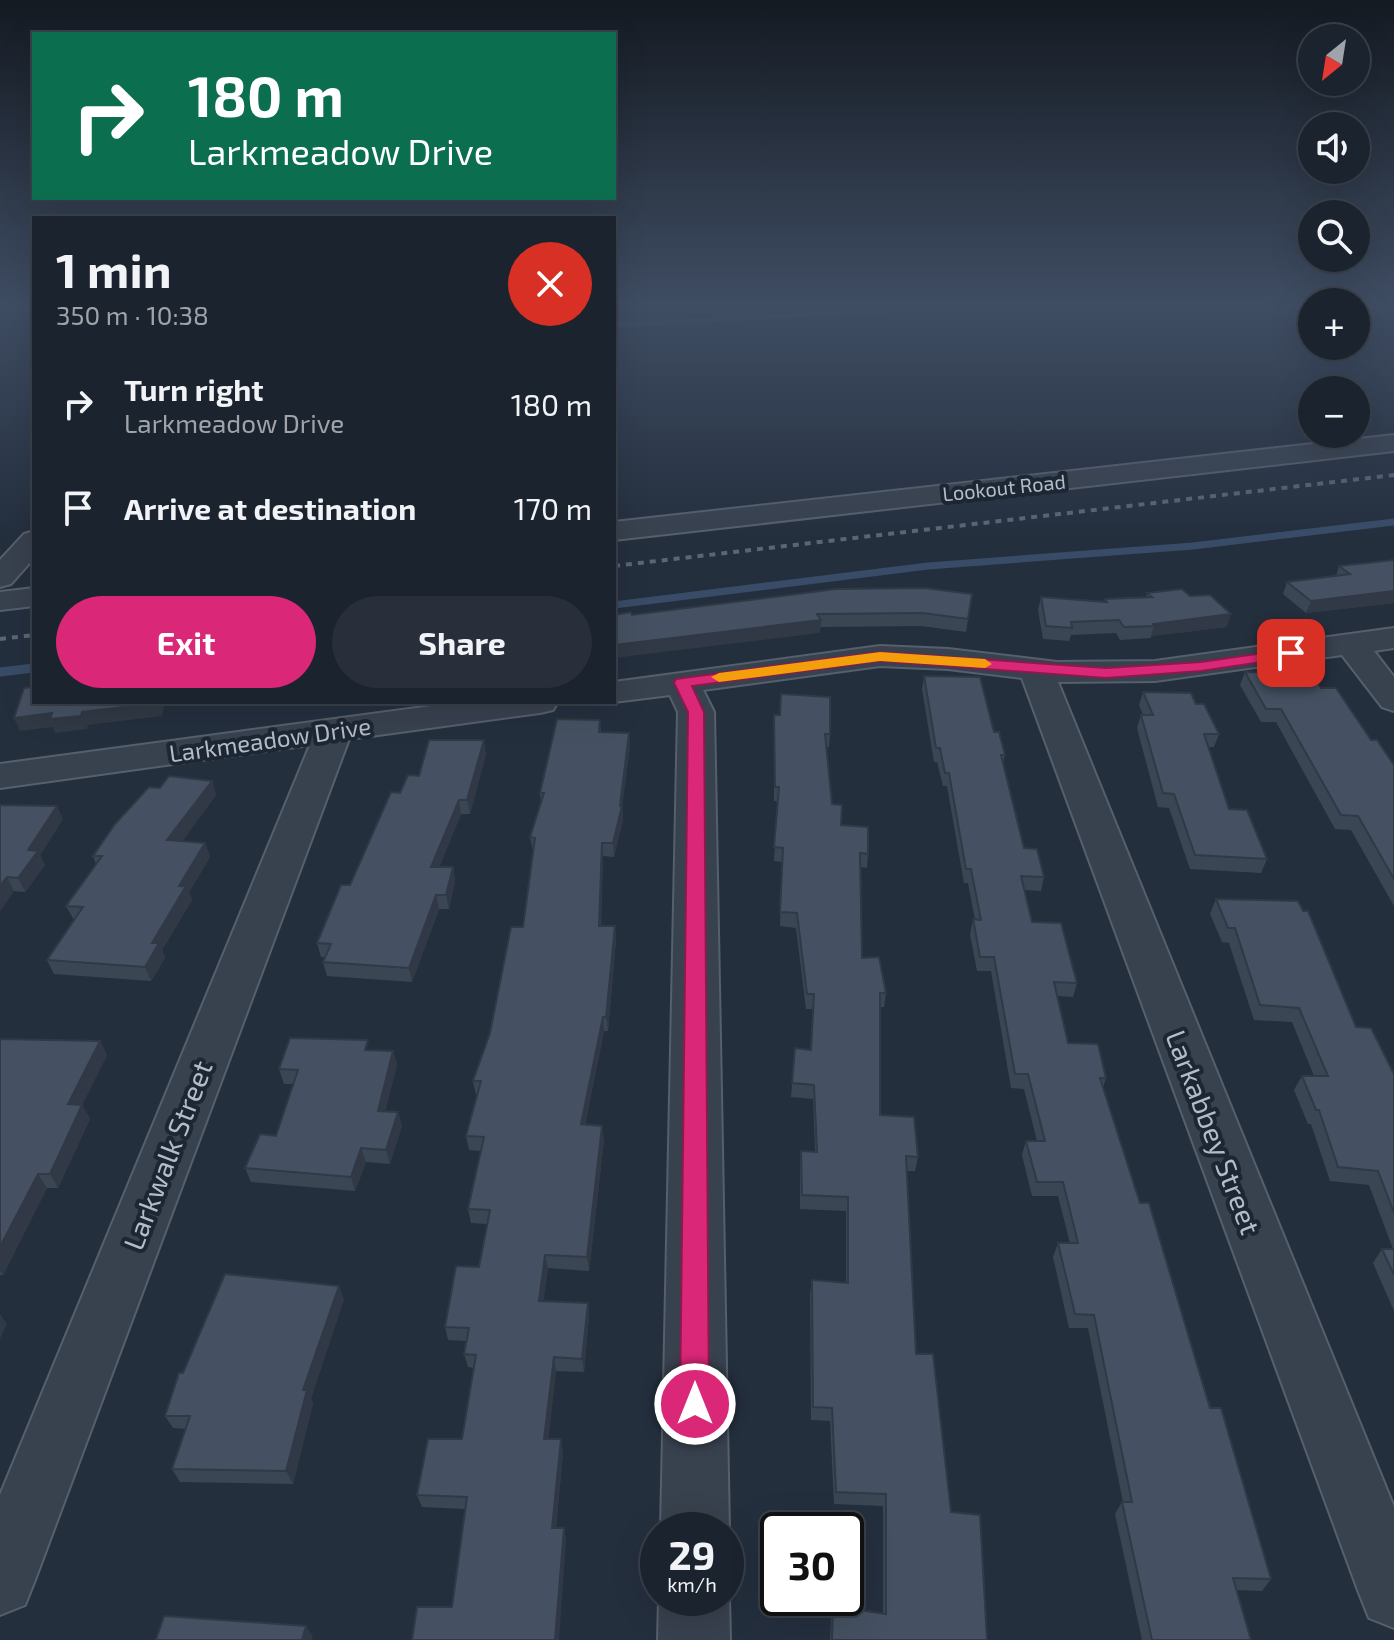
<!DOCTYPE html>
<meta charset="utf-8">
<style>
body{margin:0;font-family:"Exo 2",sans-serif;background:#282f3a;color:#f1f3f6;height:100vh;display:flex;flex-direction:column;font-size:30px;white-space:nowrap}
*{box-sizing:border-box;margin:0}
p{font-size:26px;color:#a0a4aa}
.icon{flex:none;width:44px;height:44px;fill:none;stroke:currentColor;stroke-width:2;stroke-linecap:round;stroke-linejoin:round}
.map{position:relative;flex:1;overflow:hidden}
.sheet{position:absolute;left:32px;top:216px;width:584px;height:488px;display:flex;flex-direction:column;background:#1b232e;border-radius:0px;box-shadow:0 8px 32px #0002,0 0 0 2px #39404a}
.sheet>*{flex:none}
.guide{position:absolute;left:32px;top:32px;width:584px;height:168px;border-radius:0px;box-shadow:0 8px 32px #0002,0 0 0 2px #39404a;background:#0b6e4f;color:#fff;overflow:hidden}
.needle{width:52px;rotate:210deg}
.controls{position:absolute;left:1298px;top:24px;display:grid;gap:16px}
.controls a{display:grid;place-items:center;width:72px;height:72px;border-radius:50%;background:#1b232e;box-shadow:0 8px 32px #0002,0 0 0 2px #39404a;font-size:40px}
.speed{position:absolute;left:640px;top:1512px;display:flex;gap:16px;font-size:40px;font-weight:700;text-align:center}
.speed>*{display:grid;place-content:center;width:104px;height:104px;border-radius:50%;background:#1b232e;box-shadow:0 8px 32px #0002,0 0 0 2px #39404a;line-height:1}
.speed small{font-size:20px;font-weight:400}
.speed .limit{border:4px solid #111;border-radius:12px;background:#fff;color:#111}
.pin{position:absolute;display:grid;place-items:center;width:68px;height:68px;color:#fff;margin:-34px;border-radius:16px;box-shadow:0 4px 12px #0006}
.me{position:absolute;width:88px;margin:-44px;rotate:0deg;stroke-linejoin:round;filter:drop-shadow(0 0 6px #0008)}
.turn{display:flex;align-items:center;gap:28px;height:168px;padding:0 24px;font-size:36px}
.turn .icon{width:104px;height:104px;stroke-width:2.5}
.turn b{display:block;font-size:56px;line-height:68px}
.round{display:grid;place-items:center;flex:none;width:84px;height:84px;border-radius:42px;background:#282f3a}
.headline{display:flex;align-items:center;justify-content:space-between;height:136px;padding:0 24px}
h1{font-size:48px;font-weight:700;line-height:60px}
.primary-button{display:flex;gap:16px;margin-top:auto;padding:16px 24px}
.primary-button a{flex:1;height:92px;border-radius:48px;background:#db2777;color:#fff;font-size:32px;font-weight:700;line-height:92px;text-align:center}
.primary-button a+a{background:#282f3a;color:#f1f3f6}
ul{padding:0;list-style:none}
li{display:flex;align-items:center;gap:24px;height:104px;padding:0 24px}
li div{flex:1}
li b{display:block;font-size:30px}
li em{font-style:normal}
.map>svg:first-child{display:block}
</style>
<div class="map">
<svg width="1394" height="1640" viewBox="0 0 1394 1640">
<rect width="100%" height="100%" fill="#242f3e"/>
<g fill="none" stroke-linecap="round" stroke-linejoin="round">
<g stroke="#394c67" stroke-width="5">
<path d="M24,307L34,312"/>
<path d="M614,325L954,307"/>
</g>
<path stroke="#394c67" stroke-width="7" d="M614,605L928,566L1193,546L1394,522"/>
<path stroke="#394c67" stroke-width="9" d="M0,672L34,668"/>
<g stroke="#565f6c" stroke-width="4">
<g id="minor">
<path d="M1394,435V451L614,540V522Z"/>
<path d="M34,531V558L11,584L0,587V560L24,534Z"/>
<path d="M34,588V606L0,610V592Z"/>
<path d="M1394,628V648L1374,651L1394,677V711L1382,707L1342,655L1155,681L1058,682L1394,1507V1628L1369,1618L1359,1593L1022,678L948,669L880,666L703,690L714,712L729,1530L726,1537V1530H661L678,712L670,695L614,702H612L614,682L880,646L948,649L1057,662L1155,661Z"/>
<path d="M461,702H558L553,710L540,713L349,739L35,1580L25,1605L0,1615V1495L310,745L0,788V764Z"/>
<path d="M726,1590L729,1598L730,1640H658L659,1598H726Z"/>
</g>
</g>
<use href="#minor" fill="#38414e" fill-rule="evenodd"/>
<g stroke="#5a6575" stroke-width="4" stroke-dasharray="6 6" stroke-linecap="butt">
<path d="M614,566L1394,475"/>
<path d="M0,639L34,635"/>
</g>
</g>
<g fill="#3b4654">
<path d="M1394,560V603L1306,613L1283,594L1287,582L1336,576L1339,566Z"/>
<path d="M1147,593L1227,627L1151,636V638L1120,640L1116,633L1071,635L1069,641L1043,639L1038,610L1041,597L1104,602L1105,599L1146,598Z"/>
<path d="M972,594L966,632L921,626L820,627V633L632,615Z"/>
<path d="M1245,672L1321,688L1394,765V906L1351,830L1335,829L1276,722H1261L1240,685Z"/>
<path d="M924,676L994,732L1005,755L1003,763L1024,848L1044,877L1041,891L1024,890L1032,922L1077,983L1073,997L1057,996L1068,1043L1106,1078L1103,1088L1140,1203L1271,1579L1262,1591L1236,1590L1251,1640H1142L1115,1514L1122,1502H1123L1088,1328H1069L1053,1257L1058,1243H1070L1058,1196H1032L1022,1155L1026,1141H1037L1024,1089L1011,1088L991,971H977L970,934L973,919L975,920L968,883H964L947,786H943L937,762H934L922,689Z"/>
<path d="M1143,692L1196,704L1219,734L1214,747H1208L1229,809L1267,859L1261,873L1190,869L1169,808L1158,807L1137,728L1141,715H1143L1139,705Z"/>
<path d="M774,715L830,734L829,747H827L832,804L841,825L868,854L867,868L861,867L862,958L886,993L884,1007H880V1115L918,1157L915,1171H906L916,1354L951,1512L987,1640H830L831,1617L833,1606L883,1614V1506L834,1504L830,1421L811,1420L810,1294L812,1280L846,1283V1211L800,1209V1165L801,1151H815L813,1099L791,1097L795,1048L810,1050L813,1009H806L796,928L780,926L782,862L774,861L778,801H774Z"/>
<path d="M600,720L601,732L629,733L630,746L622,806L623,820L614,857L603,856L601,926H615L616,940L608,1031H604L585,1125L604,1140L589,1271L548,1268L543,1301L588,1303L589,1316L584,1372L556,1371L548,1439L563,1452L556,1528H564L566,1540L452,1607L465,1509L422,1507L417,1495L462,1439L474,1368L468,1367L464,1354L467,1341L448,1340L445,1327L479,1267L487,1224L471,1223L468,1209L481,1151L469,1150L466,1136L478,1095H476L473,1081L490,1033L523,927L533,851L530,837L541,802L540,793Z"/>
<path d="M486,754L470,814H461L439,867H453L455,881L449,909H439L412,982L327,976L323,962L325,957H321L317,943L400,793Z"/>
<path d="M212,781L216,795L182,841L205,843L210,857L189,892L192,900L162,950L165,958L151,981L54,974L47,960L74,920L66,906L96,864L93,856L160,788Z"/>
<path d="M0,805L63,819L40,855L45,865L25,892L14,891L0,911Z"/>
<path d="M1216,899L1356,1027L1394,1074V1311L1373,1263L1382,1249H1393L1369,1185L1330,1181L1311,1124H1308L1294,1090L1302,1076H1314L1292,1022L1254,1020L1229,943L1222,942L1210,914Z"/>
<path d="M0,1039L100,1041L107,1055L82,1105L90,1119L58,1188H47L3,1275H0Z"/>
<path d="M371,1050L393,1051L397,1065L385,1111L398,1112L402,1126L390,1164L366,1162L355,1191L251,1182L245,1168L276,1136L293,1084H284L279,1069Z"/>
<path d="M344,1299L311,1398L313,1403L293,1484L180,1482L172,1469L186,1429L173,1428L165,1416L183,1373Z"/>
</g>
<g fill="#303945">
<path d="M1394,591V603L1306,613L1311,601Z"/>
<path d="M1231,614L1227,627L1151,636L1154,626L1153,624Z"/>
<path d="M821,620L820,633L614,658V645Z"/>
<path d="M158,702H165L162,716L88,725L87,729L55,733L53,727L20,731L14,718L52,713L82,712Z"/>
<path d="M629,733L630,746L622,809V806L623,820L614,857L613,843L620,806Z"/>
<path d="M484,740L486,754L470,814L467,800Z"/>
<path d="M212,781L216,795L173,854L167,840Z"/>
<path d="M459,800L461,814L434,881L431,867Z"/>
<path d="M57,806L63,819L40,855L45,865L25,892L18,878L28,850Z"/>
<path d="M205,843L210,857L189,892L192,900L162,950L165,958L151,981L145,967L152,943L179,886Z"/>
<path d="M602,843L603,856L600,940L599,926Z"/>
<path d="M453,867L455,881L449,909L446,895Z"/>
<path d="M7,877L14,891L0,911V886Z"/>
<path d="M436,895L439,909L412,982L409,968Z"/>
<path d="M615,926L616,940L608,1031L606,1017Z"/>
<path d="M603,1017L604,1031L582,1139L581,1124Z"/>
<path d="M100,1041L107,1055L82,1105L90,1119L58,1188L50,1174L68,1104Z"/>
<path d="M393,1051L397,1065L382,1125L378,1111Z"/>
<path d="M398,1112L402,1126L390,1164L386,1150Z"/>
<path d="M602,1126L604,1140L589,1271L587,1257Z"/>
<path d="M361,1148L366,1162L355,1191L351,1177Z"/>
<path d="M38,1174L47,1188L3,1275L0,1271V1247Z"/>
<path d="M545,1255L548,1268L542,1314L539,1301Z"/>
<path d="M339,1286L344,1299L311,1398L313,1403L293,1484L286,1471L303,1390Z"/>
<path d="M588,1303L589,1316L584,1372L582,1359Z"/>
<path d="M0,1314L7,1324L0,1339Z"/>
<path d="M554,1357L556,1371L547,1452L544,1439Z"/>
<path d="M561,1439L563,1452L555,1540L552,1528Z"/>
<path d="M564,1528L566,1540L559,1640H555Z"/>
<path d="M306,1626L313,1637L312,1640H302Z"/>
</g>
<g fill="#455162" stroke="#303945" stroke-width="2">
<path d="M1394,560V591L1311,601L1287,582L1350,574L1339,566Z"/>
<path d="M925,588L972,594L968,619L923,613L817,614L821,620L614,645V615L631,612L632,615L836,589Z"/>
<path d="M1182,589L1190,596L1210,595L1231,614L1153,624L1154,626L1124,627L1119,620L1071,622L1072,628L1046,626L1041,597L1107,602L1105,599L1152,597L1147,593Z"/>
<path d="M1245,672L1311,673L1321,688H1336L1371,740H1377L1394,765V879L1358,816L1341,815L1281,709H1266Z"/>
<path d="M924,676L980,677L994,732H999L1005,755H1001L1024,848L1037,849L1044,877L1021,876L1032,922L1061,923L1077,983L1054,982L1068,1043L1098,1044L1106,1078H1100L1140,1203H1149L1210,1408H1221L1271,1579L1233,1578L1251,1640H1152L1122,1502H1132L1094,1315L1075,1314L1058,1243H1078L1063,1182H1037L1026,1141H1045L1028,1074H1015L994,957H980L973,919L981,920L971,869H966L949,773H945L940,748H936Z"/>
<path d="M34,687V702H158V703L82,712L81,716L50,719L52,713L14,718L24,688Z"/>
<path d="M1143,692L1191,693L1196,704H1204L1219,734H1204L1229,809L1247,810L1267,859L1195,855L1174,794L1163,793L1141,715H1153Z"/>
<path d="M781,694L830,697V734H825L832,804L842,805L841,825L868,827V854L860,853L862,958L879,957L886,993H880V1115L914,1117L918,1157L906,1156L916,1354H933L951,1512L980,1515L987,1640H832L833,1606L886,1614V1494L836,1492L832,1408L813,1407L812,1280L848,1283V1197L802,1195L801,1151L817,1152L814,1085L792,1083L795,1048L811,1050L814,994H807L797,913L780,912L783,848L774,847L779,787H775L774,715H780Z"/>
<path d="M557,719L600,720L599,732L629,733L620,806H622L613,843H602L599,926H615L606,1017H603L581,1124L602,1126L587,1257L545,1255L539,1301L588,1303L582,1359L554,1357L544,1439H561L552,1528H564L555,1640H412L417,1607H452L467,1497L417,1495L428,1439H462L476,1355L464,1354L469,1328L445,1327L456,1266L479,1267L490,1210L468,1209L484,1137L466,1136L481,1081H473L490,1033L511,927H523L535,838L530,837L544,793H540Z"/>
<path d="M429,740H484L467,800H459L431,867H453L446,895H436L409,968L323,962L331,944L317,943L341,885H350L391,792L400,793L408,775L419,776Z"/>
<path d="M169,776L212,781L167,840L205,843L179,886H186L152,943H159L145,967L47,960L83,907L66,906L102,856H93L115,824L149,787L160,788Z"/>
<path d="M0,805L57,806L28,850L38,851L18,878L7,877L0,886Z"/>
<path d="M1216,899L1298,901L1303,911H1308L1356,1027L1371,1028L1394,1074V1213L1378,1171L1338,1167L1319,1110H1316L1302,1076H1328L1299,1008L1260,1005L1235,928H1228Z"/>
<path d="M290,1038L368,1040L365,1050L393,1051L378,1111L398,1112L386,1150L361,1148L351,1177L245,1168L260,1134L276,1136L298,1070L279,1069Z"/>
<path d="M0,1039L100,1041L68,1104L82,1105L50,1174H38L0,1247Z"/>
<path d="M1382,1249H1394V1275Z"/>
<path d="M225,1274L339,1286L303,1390H307L286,1471L172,1469L190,1416H165L179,1373H183Z"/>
<path d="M164,1616L306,1626L302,1640H156Z"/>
</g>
<linearGradient id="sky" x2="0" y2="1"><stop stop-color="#141a22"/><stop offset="0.57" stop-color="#3f4d63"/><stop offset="1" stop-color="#3f4d63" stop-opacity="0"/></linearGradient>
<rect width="1394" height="536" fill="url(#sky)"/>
<path fill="#db2777" stroke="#8e194d" stroke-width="2" d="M1291,649L1298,653L1296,657L1201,671L1106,678L880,661L692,686L704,712L709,1404L705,1414L695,1418L685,1414L680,1404L688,712L674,683L676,679L880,652L1106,668L1201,662Z"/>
<path fill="#f59e0b" d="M880,652L985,659L992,664L985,668L880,661L719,682L711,677L719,673Z"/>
<g text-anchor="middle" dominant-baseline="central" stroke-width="8" stroke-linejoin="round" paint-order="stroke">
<g font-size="20" fill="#b4bcc9" stroke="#1d2633">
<text transform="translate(1004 487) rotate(-6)">Lookout Road</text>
</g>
<g font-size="24" fill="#b4bcc9" stroke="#1d2633">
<text transform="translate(270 739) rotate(-8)">Larkmeadow Drive</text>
</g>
<g font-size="28" fill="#b4bcc9" stroke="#1d2633">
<text transform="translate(1214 1132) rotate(69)">Larkabbey Street</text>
<text transform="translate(167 1155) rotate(-69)">Larkwalk Street</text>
</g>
</g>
</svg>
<div class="controls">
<a><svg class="needle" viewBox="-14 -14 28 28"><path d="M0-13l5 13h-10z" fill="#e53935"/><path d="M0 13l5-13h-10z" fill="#a0a4aa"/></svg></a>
<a><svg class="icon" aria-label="sound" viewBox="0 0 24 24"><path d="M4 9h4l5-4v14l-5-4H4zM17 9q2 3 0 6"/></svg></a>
<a><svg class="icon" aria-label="search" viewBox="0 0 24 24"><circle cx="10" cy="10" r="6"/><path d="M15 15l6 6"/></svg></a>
<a>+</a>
<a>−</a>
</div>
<div class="speed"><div>29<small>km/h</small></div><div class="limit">30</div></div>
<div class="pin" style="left:1291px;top:653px;background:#d93025"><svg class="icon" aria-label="arrive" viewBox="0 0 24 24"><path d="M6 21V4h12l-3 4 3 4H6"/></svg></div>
<svg class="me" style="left:695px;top:1404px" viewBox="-20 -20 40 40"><circle r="17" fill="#db2777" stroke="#fff" stroke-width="3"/><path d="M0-11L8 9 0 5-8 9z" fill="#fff"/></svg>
<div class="guide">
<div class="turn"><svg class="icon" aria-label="right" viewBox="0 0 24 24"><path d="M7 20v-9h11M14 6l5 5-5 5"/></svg><div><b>180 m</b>Larkmeadow Drive</div></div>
</div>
<section class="sheet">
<div class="headline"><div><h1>1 min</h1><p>350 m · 10:38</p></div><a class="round" style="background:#d93025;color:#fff"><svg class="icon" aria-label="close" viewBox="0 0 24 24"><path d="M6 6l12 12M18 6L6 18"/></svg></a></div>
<ul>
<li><svg class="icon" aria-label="right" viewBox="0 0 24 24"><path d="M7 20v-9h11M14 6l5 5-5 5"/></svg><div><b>Turn right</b><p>Larkmeadow Drive</p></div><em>180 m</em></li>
<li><svg class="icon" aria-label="arrive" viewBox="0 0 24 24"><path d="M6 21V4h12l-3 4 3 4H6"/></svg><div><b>Arrive at destination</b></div><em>170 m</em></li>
</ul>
<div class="primary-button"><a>Exit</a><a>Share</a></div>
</section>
</div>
